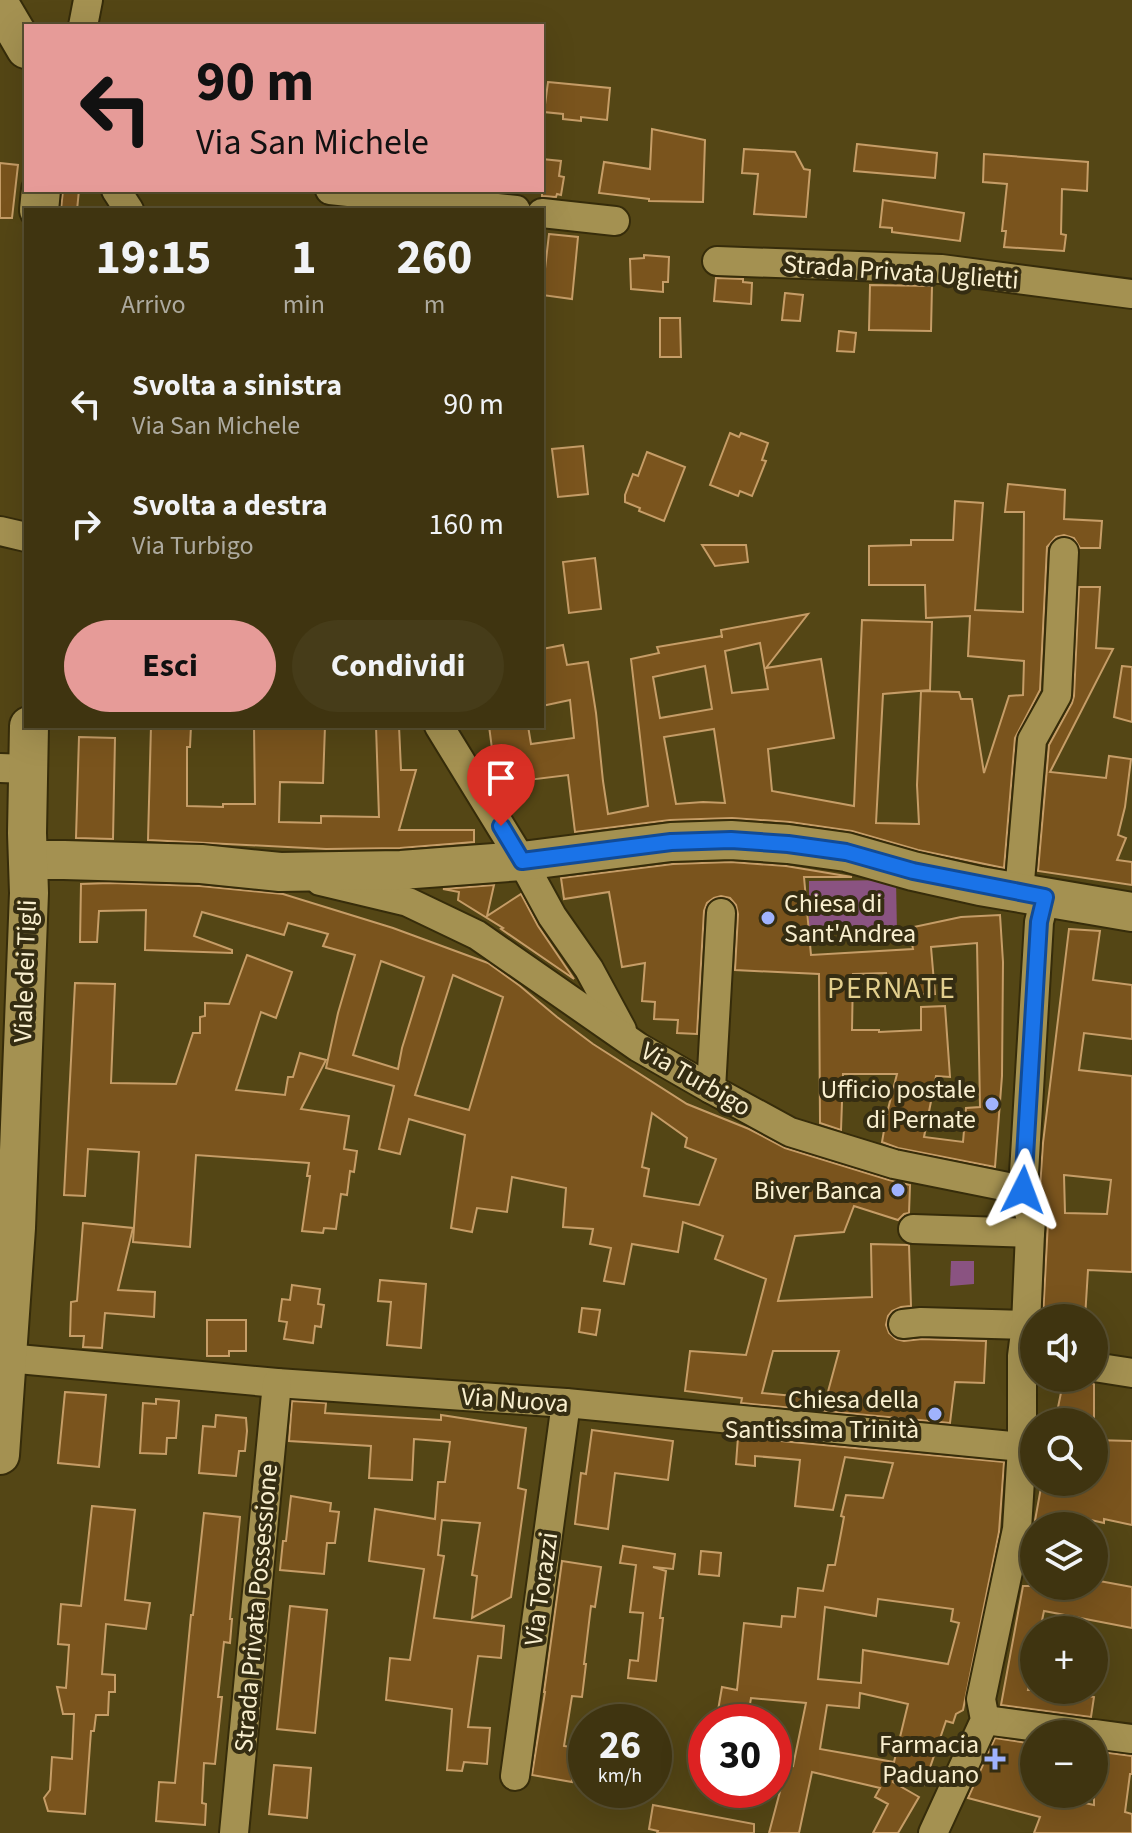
<!DOCTYPE html>
<html lang="it">
<meta charset="utf-8">
<style>
body{margin:0;font-family:"Source Sans 3",sans-serif;background:#463c19;color:#f1f3f6;height:100vh;display:flex;flex-direction:column;font-size:30px;white-space:nowrap}
*{box-sizing:border-box;margin:0}
p{font-size:26px;color:#adaa9f}
.icon{flex:none;width:44px;height:44px;fill:none;stroke:currentColor;stroke-width:2;stroke-linecap:round;stroke-linejoin:round}
.map{position:relative;flex:1;overflow:hidden}
.sheet{position:absolute;left:24px;top:208px;width:520px;height:520px;display:flex;flex-direction:column;background:#3f3410;border-radius:0px;box-shadow:0 8px 32px #0002,0 0 0 2px #584f30}
.sheet>*{flex:none}
.banner{position:absolute;left:24px;top:24px;width:520px;height:168px;border-radius:0px;box-shadow:0 8px 32px #0002,0 0 0 2px #584f30;background:#e69b98;color:#111;overflow:hidden}
.tools{position:absolute;left:1020px;top:1304px;display:grid;gap:16px}
.tools a{display:grid;place-items:center;width:88px;height:88px;border-radius:50%;background:#3f3410;box-shadow:0 8px 32px #0002,0 0 0 2px #584f30;font-size:40px}
.speed{position:absolute;left:568px;top:1704px;display:flex;gap:16px;font-size:40px;font-weight:700;text-align:center}
.speed>*{display:grid;place-content:center;width:104px;height:104px;border-radius:50%;background:#3f3410;box-shadow:0 8px 32px #0002,0 0 0 2px #584f30;line-height:1}
.speed small{font-size:20px;font-weight:400}
.speed .limit{border:12px solid #d22;background:#fff;color:#111}
.pin{position:absolute;display:grid;place-items:center;width:68px;height:68px;color:#fff;margin:-82px -34px;border-radius:50% 50% 50% 0;rotate:-45deg;box-shadow:0 0 8px #0007}
.pin .icon{rotate:45deg}
.me{position:absolute;width:88px;margin:-44px;rotate:3deg;stroke-linejoin:round;filter:drop-shadow(0 0 6px #0008)}
.turn{display:flex;align-items:center;gap:28px;height:168px;padding:0 40px;font-size:36px}
.turn .icon{width:104px;height:104px;stroke-width:2.5}
.turn b{display:block;font-size:56px;line-height:68px}
.eta{display:flex;justify-content:space-evenly;align-items:center;height:136px;text-align:center}
.eta b{font-size:48px;font-weight:700;line-height:56px}
.cta{display:flex;gap:16px;margin-top:auto;padding:16px 40px}
.cta a{flex:1;height:92px;border-radius:48px;background:#e69b98;color:#111;font-size:32px;font-weight:700;line-height:92px;text-align:center}
.cta a+a{background:#463c19;color:#f1f3f6}
ul{padding:0;list-style:none}
li{display:flex;align-items:center;gap:24px;height:120px;padding:0 40px}
li div{flex:1}
li b{display:block;font-size:30px}
li em{font-style:normal}
.map>svg:first-child{display:block}
</style>
<div class="map">
<svg width="1132" height="1833" viewBox="0 0 1132 1833">
<rect width="100%" height="100%" fill="#544615"/>
<g fill="#8a5381">
<path d="M896,880L897,933L809,934V881Z"/>
<path d="M951,1261H974V1284L950,1286Z"/>
</g>
<g fill="#7a541d" stroke="#c69d67" stroke-width="2" fill-rule="evenodd">
<path d="M548,82L610,88L607,120L581,117V121L563,119V114L544,112Z"/>
<path d="M652,129L705,140L703,202L649,201V199L599,193L604,162L650,169Z"/>
<path d="M857,144L937,153L935,178L854,171Z"/>
<path d="M744,149L795,152L804,169L810,170L806,217L754,214L758,174L742,173Z"/>
<path d="M984,154L1088,162L1087,191L1062,189L1061,234L1066,235L1064,251L1004,247L1006,231H1002L1007,184L983,182Z"/>
<path d="M542,159L561,161L559,176L564,177L561,195L557,194L556,197L542,196Z"/>
<path d="M0,163L18,165L12,218H0Z"/>
<path d="M63,190H79L77,210H61Z"/>
<path d="M883,200L964,213L960,241L892,232V228L880,227Z"/>
<path d="M549,234L578,237L572,299L542,295Z"/>
<path d="M644,255L669,257L668,282H663V292L631,289L630,259L644,258Z"/>
<path d="M716,278L743,279V282L752,283L751,304L714,301Z"/>
<path d="M870,285L932,286L931,331L869,330Z"/>
<path d="M785,293L803,295L800,321L782,320Z"/>
<path d="M660,318H680L681,357H660Z"/>
<path d="M839,331L856,333L854,352L837,351Z"/>
<path d="M730,433L739,437L741,433L768,443L762,460L766,461L752,496L740,491L738,496L710,485Z"/>
<path d="M583,446L588,494L558,497L552,449Z"/>
<path d="M647,452L685,467L664,521L639,511L640,508L625,502V495L633,474L638,476Z"/>
<path d="M1008,484L1065,490L1064,519L1102,521L1100,548H1080L1074,538L1064,535L1056,537L1047,547L1040,690L1015,738L1004,868L918,850L852,831L790,822L732,818L670,820L575,832L568,775L520,781L517,761L494,764L489,726H528L531,744L574,738L570,700L542,706V649L563,645L567,665L588,662L596,713L603,781L608,814L648,806L631,659L659,653L657,647L722,636V638L721,630L808,614L766,668L821,659L834,738L768,749L772,791L854,806L862,620L932,622L930,690L883,694L876,823L919,824L917,785L921,691L959,692L961,699H972L984,773L1009,696L1023,695L1024,661L968,656L970,616L926,618L925,585H869V546L911,545V540H953L955,501L983,503L975,610L1023,612L1024,512H1005ZM760,643L768,689L732,693L725,651ZM705,666L712,709L660,718L653,677ZM714,729L725,803L703,802L676,804L664,737Z"/>
<path d="M702,545H746L748,562L715,566Z"/>
<path d="M595,558L601,609L569,613L563,562Z"/>
<path d="M1079,587H1100L1096,648L1113,649L1050,772L1106,778L1109,756L1131,759L1125,807L1118,835L1126,838L1117,860L1132,862V885L1038,871L1049,745L1072,703L1074,696Z"/>
<path d="M1122,666L1132,667V722L1114,717Z"/>
<path d="M151,726H191L190,747H187V806L223,807V804H255L254,726H325L323,783L280,782L279,822L321,823V816L379,817L376,726H399L401,770H416L399,830H474V842L400,848L326,849L148,840Z"/>
<path d="M79,737L115,738L113,839L76,838Z"/>
<path d="M731,862L786,866L852,877H804L811,955L913,949L909,928L961,917L1000,915L1003,962L1002,1076L995,1167L898,1148L882,1142L887,1113L897,1074H843L841,1130L820,1123L819,974L735,970L738,914L736,905L730,898L721,896L714,898L707,903L704,911L697,1034L677,1033L678,1020L654,1019L655,1002L642,1001L645,963L622,967L609,892L564,899L561,878L673,864ZM977,943L980,1107L966,1108L963,1142L924,1137L936,1076L950,1077L945,1006L921,1007V1030L879,1032V1030H852L853,974L886,973L888,993L923,994L924,995L935,994L931,947Z"/>
<path d="M110,883L200,886L283,894L393,928L488,963L520,986L557,1017L593,1044L687,1104L749,1129L785,1148L889,1180L910,1185L909,1213L904,1214L898,1220L854,1206L844,1232L795,1236L778,1301L872,1297L871,1244L909,1245L911,1306L901,1307L892,1311L888,1316L886,1325L889,1333L896,1339L904,1341L922,1339L986,1341L984,1383L955,1382L950,1423L741,1403L742,1398L685,1391L690,1351L746,1355L766,1279L715,1259L723,1236L683,1222L678,1252L632,1244L624,1284L604,1281L611,1248L590,1244L593,1229L563,1227L566,1188L512,1177L507,1212L477,1208L472,1232L451,1228L465,1135L409,1119L400,1154L379,1149L394,1086L326,1068L338,1013L355,955L323,946L328,934L288,923L284,935L202,912L194,936L232,950V953L145,950L146,910L99,911L97,942H80L81,884ZM381,961L424,977L402,1048L398,1069L353,1055ZM453,975L503,997L469,1110L415,1095ZM652,1113L687,1138L685,1147L716,1159L699,1205L644,1196L649,1169L642,1167ZM773,1351H839L826,1399L762,1393Z"/>
<path d="M494,885L487,916L521,894L538,926L574,979L501,929L503,928L458,900L459,892L443,889Z"/>
<path d="M1069,929L1100,931L1093,980L1132,985V1039L1084,1033L1079,1070L1132,1076V1272L1088,1270L1085,1318H1043L1048,1221L1040,1188L1043,1143ZM1064,1175L1111,1180L1107,1214L1065,1213Z"/>
<path d="M247,955L292,972L276,1018L261,1012L236,1090L285,1095L288,1077H293L300,1053L326,1060L301,1109L349,1116L344,1149L357,1151L354,1172L350,1171L347,1195L341,1194L336,1229L324,1228L323,1233L302,1231L310,1176H307L309,1163L196,1155L190,1247L133,1242L139,1152L88,1149L85,1196L64,1195L75,983L115,984L111,1083L176,1084L193,1033H200V1017L205,1016V1003L229,1004Z"/>
<path d="M83,1223L133,1228L118,1290L155,1292L154,1317L105,1313L102,1348L83,1347L84,1336H70L71,1302L77,1301Z"/>
<path d="M380,1280L426,1284L421,1348L387,1345L391,1302L378,1301Z"/>
<path d="M292,1285L320,1289L318,1304L324,1305L321,1327L315,1326L313,1343L284,1339L287,1322L279,1321L282,1299L290,1300Z"/>
<path d="M582,1308L600,1310L596,1335L579,1332Z"/>
<path d="M207,1320H246V1351H229V1356H207Z"/>
<path d="M1064,1378H1082L1094,1384V1422H1055Z"/>
<path d="M65,1392L106,1395L99,1467L58,1463Z"/>
<path d="M156,1399L179,1401L176,1438H167L166,1454L140,1453L143,1403L156,1404Z"/>
<path d="M292,1401L326,1403L325,1413L441,1420V1415L526,1428L518,1488L526,1490L511,1597L472,1618L477,1576L472,1575L480,1523L442,1520L438,1555L444,1556L434,1618L504,1626L501,1658L478,1656L468,1727L490,1728L487,1764L464,1762L462,1771L447,1770L452,1709L386,1700L390,1658L410,1660L424,1569L369,1561L375,1509L435,1519L438,1482H445L450,1442L414,1439L412,1480L369,1478L371,1446L289,1441Z"/>
<path d="M216,1415L246,1418L247,1431L245,1451H239L236,1476L199,1473L203,1426L215,1427Z"/>
<path d="M592,1430L673,1441L668,1480L615,1473L608,1529L575,1524L581,1473L586,1474Z"/>
<path d="M738,1437L1004,1462L999,1532L963,1710L956,1714L953,1723L946,1721L924,1785L895,1776L893,1782L919,1797L898,1833H873L888,1804L875,1797L880,1788L812,1772L799,1833H769L787,1765L793,1766L806,1703L751,1698L747,1722H716L722,1687L737,1690L744,1623L781,1627L782,1616L795,1617L798,1588L823,1591L828,1565H835L844,1517L841,1516L846,1495L883,1498L893,1463L845,1457L833,1510L795,1506L800,1460L755,1456V1466L736,1464ZM878,1599L953,1609L951,1621L959,1623L948,1664L863,1650L861,1683L818,1679L825,1607L876,1616ZM860,1693L908,1704L894,1762L820,1749L827,1705L859,1708Z"/>
<path d="M1094,1440L1132,1441V1525L1104,1519V1523L1064,1514L1061,1526H1034L1042,1482H1094Z"/>
<path d="M291,1496L331,1503L330,1511L339,1512L335,1543H327L324,1574L280,1570L283,1541H286Z"/>
<path d="M92,1506L135,1510L125,1600L150,1603L146,1629L106,1624L102,1674L115,1675V1692H109L108,1715H96L94,1731H91L85,1814L48,1811L44,1798L50,1790L52,1757L72,1759L74,1714H63L57,1687L66,1688L69,1645L58,1644L61,1604L81,1606Z"/>
<path d="M204,1513L240,1517L230,1619H232L230,1643L224,1642L218,1697H222L215,1764L204,1763L202,1803L206,1804L205,1825L156,1821L159,1782L175,1783L191,1615H193Z"/>
<path d="M623,1546L675,1554L673,1569L653,1567L666,1571L660,1618H663L656,1681L628,1678L630,1660L638,1661L643,1613L630,1612L636,1565L620,1563Z"/>
<path d="M701,1551L721,1553L719,1576L699,1574Z"/>
<path d="M562,1561L601,1567L595,1607L591,1606L584,1664H586L582,1697L572,1696L564,1746L577,1748L572,1782L532,1775L545,1692H544Z"/>
<path d="M1094,1580L1132,1587V1628L1044,1611L1040,1630H1034V1661L1028,1690H1077V1694L1094,1697L1091,1717L1001,1705L1023,1586H1094Z"/>
<path d="M290,1606L327,1610L315,1733L277,1729Z"/>
<path d="M995,1738L1034,1744V1794H1043L1094,1805V1751L1132,1756V1774H1130L1125,1812L1132,1814V1833H1034L1040,1817L968,1798Z"/>
<path d="M274,1765L311,1768L307,1818L269,1814Z"/>
<path d="M653,1805L754,1824V1833H657L658,1831L649,1829Z"/>
</g>
<g fill="none" stroke-linecap="round" stroke-linejoin="round">
<g stroke="#362c0a" stroke-width="32">
<g id="street">
<path d="M83,26L88,0"/>
<path d="M116,190L129,210"/>
<path d="M330,190L516,210"/>
<path d="M542,213L615,221"/>
<path d="M717,261L941,269L1132,294"/>
<path d="M0,531L26,537"/>
<path d="M439,726L522,861L552,916L589,969L622,1030"/>
<path d="M0,768L28,769"/>
<path d="M320,881L408,902L477,935L638,1047L711,1089L790,1132L894,1164L1023,1190"/>
<path d="M1019,893L1032,740L1057,695L1064,552"/>
<path d="M711,1089L721,913"/>
<path d="M913,1229L1030,1233"/>
<path d="M903,1324L921,1322L1026,1325"/>
<path d="M7,1358L277,1383L566,1403L1022,1447"/>
<path d="M1094,1367L1132,1373"/>
<path d="M985,1720L1090,1734"/>
<path d="M1094,1734L1132,1739"/>
<path d="M515,1776L566,1403"/>
<path d="M234,1833L277,1383"/>
<path d="M933,1833L985,1720L981,1699L1017,1529L1022,1447V1356L1026,1325L1030,1233L1031,1220L1023,1190L1039,922L1045,897"/>
</g>
</g>
<g stroke="#362c0a" stroke-width="42">
<g id="secondary">
<path d="M0,5L26,49"/>
<path d="M39,210L41,190"/>
<path d="M28,860H64L201,864L280,872L401,870L522,861L671,842L731,840L788,844L846,852L913,871L980,886L1132,912"/>
<path d="M0,1455L16,1228L29,893L27,833L29,726"/>
</g>
</g>
<use href="#street" stroke="#a49151" stroke-width="28"/>
<use href="#secondary" stroke="#a49151" stroke-width="38"/>
</g>
<g fill="none" stroke-linecap="round" stroke-linejoin="round">
<g stroke="#114b97" stroke-width="20">
<path id="route" d="M501,826L522,861L671,842L731,840L788,844L846,852L913,871L1045,897L1039,922L1023,1190"/>
</g>
<use href="#route" stroke="#1a73e8" stroke-width="14"/>
</g>
<g fill="#a0b3fd" stroke="#352d12" stroke-width="3">
<circle cx="768" cy="918" r="8"/>
<circle cx="992" cy="1104" r="8"/>
<circle cx="898" cy="1190" r="8"/>
<circle cx="935" cy="1414" r="8"/>
<path d="M991 1747h8v8h8v8h-8v8h-8v-8h-8v-8h8z"/>
</g>
<g text-anchor="middle" dominant-baseline="central" stroke-width="8" stroke-linejoin="round" paint-order="stroke">
<g font-size="26" fill="#f9efcf" stroke="#352d12">
<text transform="translate(901 272) rotate(4)">Strada Privata Uglietti</text>
<text transform="translate(25 971) rotate(-88)">Viale dei Tigli</text>
<text transform="translate(696 1079) rotate(30)">Via Turbigo</text>
<text transform="translate(515 1400) rotate(4)">Via Nuova</text>
<text transform="translate(541 1589) rotate(-82)">Via Torazzi</text>
<text transform="translate(256 1608) rotate(-85)">Strada Privata Possessione</text>
</g>
<g font-size="26" fill="#f9efcf" stroke="#352d12" text-anchor="end">
<text x="784" y="903" text-anchor="start">Chiesa di<tspan x="784" dy="30">Sant'Andrea</tspan></text>
<text x="976" y="1089">Ufficio postale<tspan x="976" dy="30">di Pernate</tspan></text>
<text x="882" y="1190">Biver Banca</text>
<text x="919" y="1399">Chiesa della<tspan x="919" dy="30">Santissima Trinità</tspan></text>
<text x="979" y="1744">Farmacia<tspan x="979" dy="30">Paduano</tspan></text>
</g>
<g font-size="30" letter-spacing="2" fill="#e2ce8d" stroke="#352d12">
<text x="892" y="988">PERNATE</text>
</g>
</g>
</svg>
<div class="tools">
<a><svg class="icon" aria-label="sound" viewBox="0 0 24 24"><path d="M4 9h4l5-4v14l-5-4H4zM17 9q2 3 0 6"/></svg></a>
<a><svg class="icon" aria-label="search" viewBox="0 0 24 24"><circle cx="10" cy="10" r="6"/><path d="M15 15l6 6"/></svg></a>
<a><svg class="icon" aria-label="layers" viewBox="0 0 24 24"><path d="M12 4l9 5-9 5-9-5zM3 14l9 5 9-5"/></svg></a>
<a>+</a>
<a>−</a>
</div>
<div class="speed"><div>26<small>km/h</small></div><div class="limit">30</div></div>
<div class="pin" style="left:501px;top:826px;background:#d93025"><svg class="icon" aria-label="arrive" viewBox="0 0 24 24"><path d="M6 21V4h12l-3 4 3 4H6"/></svg></div>
<svg class="me" style="left:1023px;top:1190px" viewBox="-20 -20 40 40"><path d="M0-17L14 15 0 8-14 15z" fill="#1a73e8" stroke="#fff" stroke-width="4"/></svg>
<div class="banner">
<div class="turn"><svg class="icon" aria-label="left" viewBox="0 0 24 24"><path d="M17 20v-9H6M10 6l-5 5 5 5"/></svg><div><b>90 m</b>Via San Michele</div></div>
</div>
<section class="sheet">
<div class="eta">
<div><b>19:15</b><p>Arrivo</p></div>
<div><b>1</b><p>min</p></div>
<div><b>260</b><p>m</p></div>
</div>
<ul>
<li><svg class="icon" aria-label="left" viewBox="0 0 24 24"><path d="M17 20v-9H6M10 6l-5 5 5 5"/></svg><div><b>Svolta a sinistra</b><p>Via San Michele</p></div><em>90 m</em></li>
<li><svg class="icon" aria-label="right" viewBox="0 0 24 24"><path d="M7 20v-9h11M14 6l5 5-5 5"/></svg><div><b>Svolta a destra</b><p>Via Turbigo</p></div><em>160 m</em></li>
</ul>
<div class="cta"><a>Esci</a><a>Condividi</a></div>
</section>
</div>
